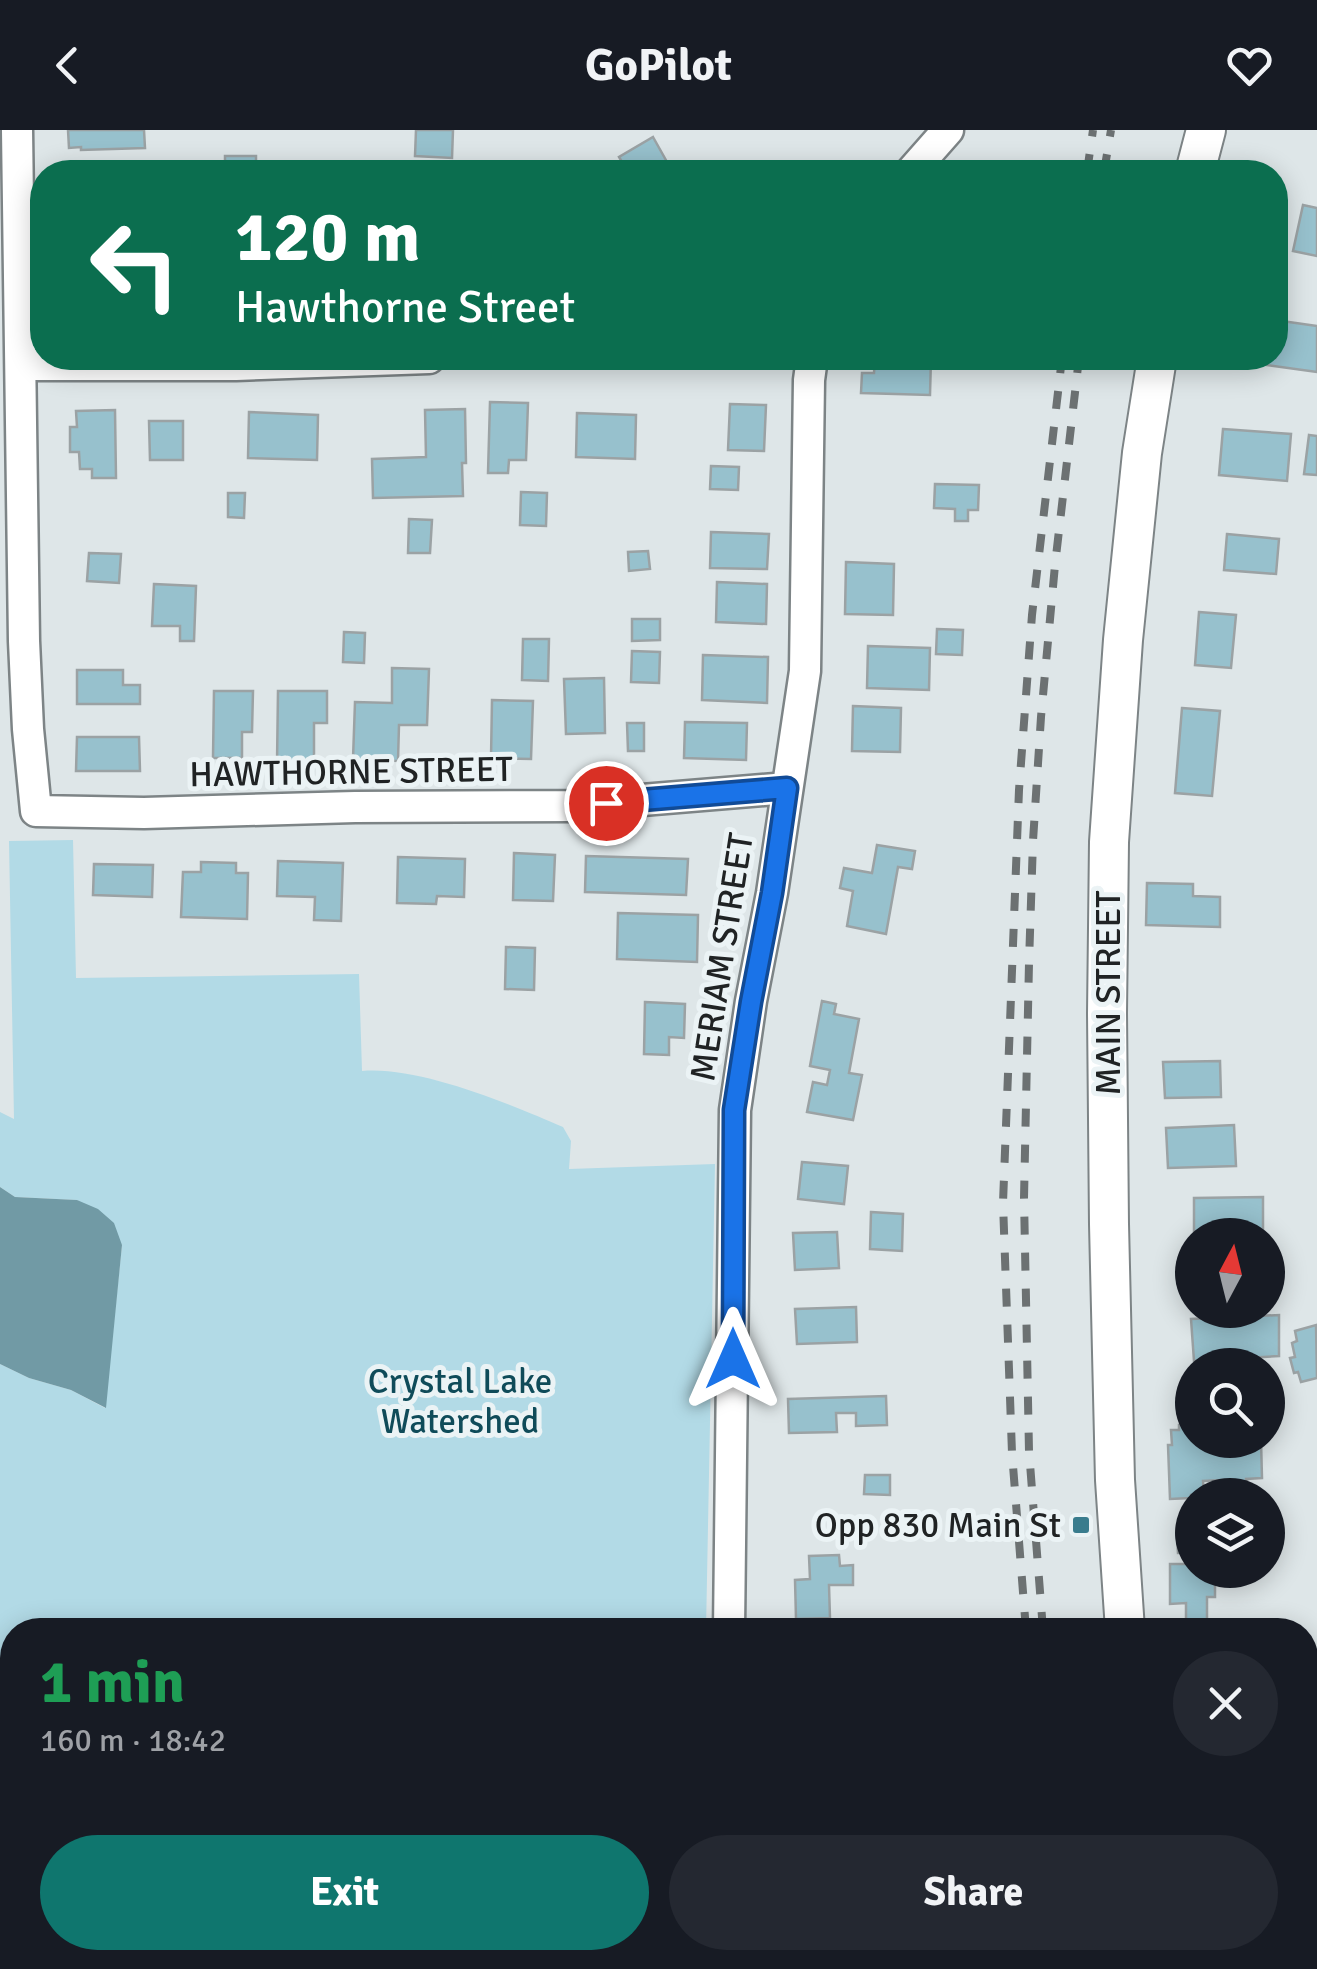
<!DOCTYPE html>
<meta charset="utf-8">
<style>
body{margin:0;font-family:Signika,sans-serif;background:#242831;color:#f1f3f6;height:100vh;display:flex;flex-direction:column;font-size:38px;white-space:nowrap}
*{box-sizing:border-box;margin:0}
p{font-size:32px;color:#9ea1a6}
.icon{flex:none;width:55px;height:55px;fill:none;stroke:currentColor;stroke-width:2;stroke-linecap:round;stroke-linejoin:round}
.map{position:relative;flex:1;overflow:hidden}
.panel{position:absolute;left:0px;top:1488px;width:1318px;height:352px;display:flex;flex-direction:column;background:#171b24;border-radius:40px 40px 0 0;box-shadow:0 5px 25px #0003}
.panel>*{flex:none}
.banner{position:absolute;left:30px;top:30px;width:1258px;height:210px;border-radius:40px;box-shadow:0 5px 25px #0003;background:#0b6e4f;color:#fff;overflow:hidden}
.needle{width:65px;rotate:7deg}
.buttons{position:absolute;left:1175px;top:1088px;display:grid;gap:20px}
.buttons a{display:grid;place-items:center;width:110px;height:110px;border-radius:50%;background:#171b24;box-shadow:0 5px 25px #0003;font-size:50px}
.pin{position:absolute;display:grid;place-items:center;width:85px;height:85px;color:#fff;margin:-42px;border:5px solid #fff;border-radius:50%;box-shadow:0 2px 10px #0007}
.me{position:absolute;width:110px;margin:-55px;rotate:0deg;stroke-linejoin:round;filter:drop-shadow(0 0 8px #0008)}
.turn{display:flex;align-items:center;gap:35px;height:210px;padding:0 40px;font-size:45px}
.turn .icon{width:130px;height:130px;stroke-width:2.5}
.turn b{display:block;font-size:70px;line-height:85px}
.round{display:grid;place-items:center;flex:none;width:105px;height:105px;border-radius:52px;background:#242831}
.summary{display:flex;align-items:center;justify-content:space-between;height:170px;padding:0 40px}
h1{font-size:60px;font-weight:700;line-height:75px;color:#1e9e55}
.action{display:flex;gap:20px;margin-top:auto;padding:20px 40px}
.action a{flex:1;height:115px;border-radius:60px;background:#0f766e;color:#fff;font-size:40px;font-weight:700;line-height:115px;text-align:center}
.action a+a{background:#242831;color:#f1f3f6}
header{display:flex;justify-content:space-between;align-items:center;height:130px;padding:0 40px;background:#171b24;font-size:45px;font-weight:700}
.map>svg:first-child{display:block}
</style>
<header><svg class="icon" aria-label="back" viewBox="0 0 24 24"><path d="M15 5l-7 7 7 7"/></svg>GoPilot<svg class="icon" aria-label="heart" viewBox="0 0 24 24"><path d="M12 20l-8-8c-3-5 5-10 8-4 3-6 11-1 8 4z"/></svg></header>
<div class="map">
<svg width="1317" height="1839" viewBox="0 0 1317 1839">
<rect width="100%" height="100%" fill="#dee6e8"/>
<path fill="#b2dae6" d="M73,710L76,848L359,844L362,941C419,936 510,974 563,997L571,1011L569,1039L715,1034L706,1500H12V1735L8,1736L12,1752V1828H34L37,1839H0V1234L29,1248L71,1260L105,1278L122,1115L77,1070L15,1067L0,1057V982L14,989L9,711Z"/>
<path fill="#719aa5" d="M0,1057L15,1067L77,1070L98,1079L114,1093L122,1115L106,1278L71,1260L29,1248L0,1234Z"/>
<g fill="#97c1cd" stroke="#9ba2a4" stroke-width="2.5">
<path d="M68,0H144L145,18L81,20V17L69,18Z"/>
<path d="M416,0H453L452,28L415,26Z"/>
<path d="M653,7L667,32L649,42H628L619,27Z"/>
<rect x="225" y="26" width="31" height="16"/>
<path d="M1303,75L1317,78V126L1293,121Z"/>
<path d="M1275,190L1317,196V242L1259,234L1260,228H1275Z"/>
<path d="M875,228H931L930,265L861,263L862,243H874Z"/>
<path d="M490,272L528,273L526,330H509L508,343H488Z"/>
<path d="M730,274L766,275L764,321L728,320Z"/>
<path d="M465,279L466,333H462L463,366L373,368L372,329L426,327L425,280Z"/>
<path d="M115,280L116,348H92V339H80L79,322H70V297H77L76,281Z"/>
<path d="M249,282L318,285L317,330L248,328Z"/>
<path d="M577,283L636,285L635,329L576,327Z"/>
<path d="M149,291H183V330H150Z"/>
<path d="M1223,299L1291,304L1287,351L1219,345Z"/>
<path d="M1309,305L1317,306V345L1304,344Z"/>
<path d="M711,336L739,337L738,360L710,359Z"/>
<path d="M935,354L979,355L978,380H968V391H955V379L934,378Z"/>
<path d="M521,362L547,363L546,396L520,395Z"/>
<path d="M228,363H245L244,388L228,387Z"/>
<path d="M409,389L432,390L430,423H408Z"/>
<path d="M711,402L769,404L767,439L710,438Z"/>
<path d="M1227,404L1279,409L1276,444L1224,440Z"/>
<path d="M648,421L650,439L629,441L628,422Z"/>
<path d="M89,423L121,424L119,453L87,451Z"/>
<path d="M846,432L894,434L893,485L845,484Z"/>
<path d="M717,452L767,454L766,494L716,492Z"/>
<path d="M154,454L196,456L194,511H180V496H152Z"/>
<path d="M1199,482L1236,485L1231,538L1195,535Z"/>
<path d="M632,489H660V510L632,511Z"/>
<path d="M937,499L963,500L962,525L936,524Z"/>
<path d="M344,502L365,503L364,533L343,532Z"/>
<path d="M523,509H549L548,551L522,550Z"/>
<path d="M868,516L930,518L929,560L867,558Z"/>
<path d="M632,521L660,522L659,553L631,552Z"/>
<path d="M703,525L768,527L767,573L702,570Z"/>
<path d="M392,538L429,539L427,595H399L398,631L353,629L355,572L392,573Z"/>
<path d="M77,540H123V555H140V574H77Z"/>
<path d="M604,548L605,603L566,604L564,549Z"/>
<path d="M214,561H253L252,602H242V628H213Z"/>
<path d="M278,561H327V593H314V634H277Z"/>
<path d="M492,570L533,571L531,629L491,628Z"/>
<path d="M853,576L901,578L900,622L852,621Z"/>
<path d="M1182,578L1220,581L1212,666L1175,663Z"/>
<path d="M685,592L747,593L746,630L684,628Z"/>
<path d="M627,593H644V621H628Z"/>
<path d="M77,607H139L140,641H76Z"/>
<path d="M877,715L915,721L912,739L898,737L886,804L847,796L853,761L840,758L844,738L872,743Z"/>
<path d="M514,723L555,725L553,771L513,770Z"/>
<path d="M586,726L688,729L686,765L585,762Z"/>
<path d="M398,727L465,729L464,767L437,766L436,774L397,773Z"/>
<path d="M278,731L343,733L341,791L314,790L315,767L277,766Z"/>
<path d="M201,732L236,733V743H248L247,789L181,787L183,742H201Z"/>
<path d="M94,734L153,735L152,767L93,765Z"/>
<path d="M1147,753L1193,754V766L1220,767V797L1146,795Z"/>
<path d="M618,783L698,785L697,832L617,829Z"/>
<path d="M506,817L535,818L534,860L505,859Z"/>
<path d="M822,871L836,874L834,884L859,889L849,943L862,945L853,990L807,982L813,952L827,955L830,940L810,936Z"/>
<path d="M645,872L685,874L684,908L669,907V925L644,924Z"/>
<path d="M1220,931L1221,967L1165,968L1163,932Z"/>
<path d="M1234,995L1236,1036L1168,1038L1166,998Z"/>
<path d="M802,1032L848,1036L844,1074L798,1069Z"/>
<path d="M1263,1067V1105H1194V1068Z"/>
<path d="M871,1082L903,1084L902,1121L870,1119Z"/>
<path d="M837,1102L839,1138L795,1140L793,1103Z"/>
<path d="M856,1177L857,1212L797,1214L795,1179Z"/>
<path d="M1279,1185V1226L1194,1231L1191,1189Z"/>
<path d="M1316,1195L1317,1248L1301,1252L1298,1242L1294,1243L1290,1228L1295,1227L1292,1213L1297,1211L1295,1201Z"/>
<path d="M886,1266L887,1295L856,1296V1283H836L837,1302L789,1303L788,1269Z"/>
<path d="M1192,1294V1310H1261L1262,1348L1246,1349V1356L1223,1357V1350L1203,1351L1204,1364L1191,1365V1368L1170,1369L1168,1315H1172L1171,1300H1179V1295Z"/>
<path d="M865,1345H890V1365L864,1364Z"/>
<path d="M1192,1405V1422L1178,1423L1177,1406Z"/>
<path d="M839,1425L840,1436L853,1435V1455H829L830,1488L796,1489L795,1450L810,1449L809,1426Z"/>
<path d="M1170,1434H1192V1440H1205V1447H1215V1467H1207V1495H1186V1473L1170,1474Z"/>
<path d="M230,1828H278L262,1839L244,1837L217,1839L216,1837Z"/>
<rect x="777" y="1828" width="39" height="9"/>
</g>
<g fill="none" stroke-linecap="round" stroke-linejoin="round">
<g stroke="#7d8486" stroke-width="35">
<g id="minor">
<path d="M17,0L24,511L28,599L36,681L144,683L355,677L570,676L787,658"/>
<path d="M911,42L948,0"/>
<path d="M21,235H236L429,228"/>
<path d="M729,1500L735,980L751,871L772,763L805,541L809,250L812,228"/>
<path d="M722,1839V1828"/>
</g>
</g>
<g stroke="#7d8486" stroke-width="42">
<g id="major">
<path d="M1195,42L1206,0"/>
<path d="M1125,1500L1115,1350L1109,1094L1107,883L1109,712L1123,510L1142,323L1157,228"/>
<path d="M1160,1828L1162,1839"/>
</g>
</g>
<use href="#minor" stroke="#fff" stroke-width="30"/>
<use href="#major" stroke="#fff" stroke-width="38"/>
<g stroke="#6c7172" stroke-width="8" stroke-dasharray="18 18" stroke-linecap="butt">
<path d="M1087,42L1093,0"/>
<path d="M1104,42L1111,0"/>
<path d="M1026,1500L1012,1323L1003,1073L1019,660L1032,485L1062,228"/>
<path d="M1043,1500L1029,1321L1024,1068L1029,833L1033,711L1041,587L1055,435L1079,228"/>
<path d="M1064,1828L1065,1839"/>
<path d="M1081,1828L1082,1839"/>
</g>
</g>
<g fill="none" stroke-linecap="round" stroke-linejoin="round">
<g stroke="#114b97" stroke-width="25">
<path id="route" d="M606,673L787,658L772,763L751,872L734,980L733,1229"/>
</g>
<use href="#route" stroke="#1a73e8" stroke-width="18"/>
</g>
<rect fill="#397c8d" stroke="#ebf3f5" stroke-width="4" x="1071" y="1385" width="20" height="20" rx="5"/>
<g text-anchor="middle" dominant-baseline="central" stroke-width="10" stroke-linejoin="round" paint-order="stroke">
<g font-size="35" fill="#202324" stroke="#ebf3f5">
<text transform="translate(351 642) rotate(-1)">HAWTHORNE STREET</text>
<text transform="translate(722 827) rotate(-81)">MERIAM STREET</text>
<text transform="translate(1108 863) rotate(-90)">MAIN STREET</text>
</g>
<g font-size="35" fill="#0f4b59" stroke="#ebf3f5">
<text x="460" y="1251">Crystal Lake<tspan x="460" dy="40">Watershed</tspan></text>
</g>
<g font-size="35" fill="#202324" stroke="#ebf3f5" text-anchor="end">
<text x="1061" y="1395">Opp 830 Main St</text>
</g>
</g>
</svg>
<div class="buttons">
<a><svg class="needle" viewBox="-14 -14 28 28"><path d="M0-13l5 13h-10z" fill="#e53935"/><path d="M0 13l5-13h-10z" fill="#9ea1a6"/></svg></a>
<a><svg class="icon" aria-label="search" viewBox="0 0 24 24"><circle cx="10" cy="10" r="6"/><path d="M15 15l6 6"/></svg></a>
<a><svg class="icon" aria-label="layers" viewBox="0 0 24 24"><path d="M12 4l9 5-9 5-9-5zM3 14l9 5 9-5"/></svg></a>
</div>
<div class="pin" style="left:606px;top:673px;background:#d93025"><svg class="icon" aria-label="arrive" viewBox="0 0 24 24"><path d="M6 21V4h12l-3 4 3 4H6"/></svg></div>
<svg class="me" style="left:733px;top:1229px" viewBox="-20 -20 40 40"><path d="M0-17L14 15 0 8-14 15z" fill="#1a73e8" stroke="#fff" stroke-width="4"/></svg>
<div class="banner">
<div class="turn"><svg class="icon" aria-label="left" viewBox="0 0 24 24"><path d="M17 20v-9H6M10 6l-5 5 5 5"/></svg><div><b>120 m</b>Hawthorne Street</div></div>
</div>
<section class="panel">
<div class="summary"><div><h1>1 min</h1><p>160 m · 18:42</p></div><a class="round"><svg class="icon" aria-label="close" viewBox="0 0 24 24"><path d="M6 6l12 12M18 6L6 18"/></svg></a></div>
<div class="action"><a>Exit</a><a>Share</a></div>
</section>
</div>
